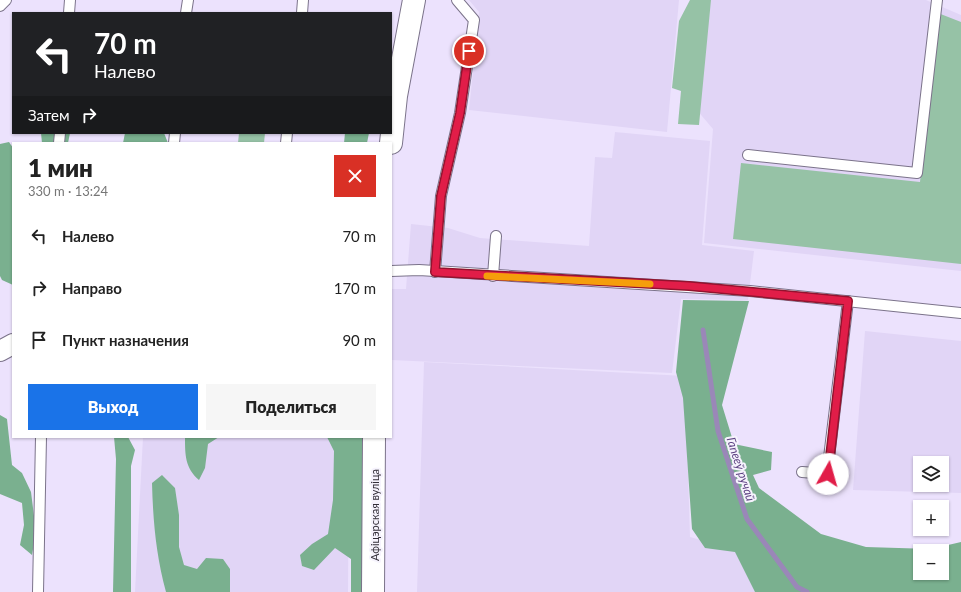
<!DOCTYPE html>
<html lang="ru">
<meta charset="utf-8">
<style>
body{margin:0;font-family:Lato,sans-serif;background:#f6f6f6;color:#222;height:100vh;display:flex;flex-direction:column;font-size:15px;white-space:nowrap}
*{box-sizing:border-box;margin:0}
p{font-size:13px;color:#767676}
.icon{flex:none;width:22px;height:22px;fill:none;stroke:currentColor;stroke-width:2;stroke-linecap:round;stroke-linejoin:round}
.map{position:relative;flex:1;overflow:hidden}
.panel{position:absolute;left:12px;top:142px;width:380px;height:296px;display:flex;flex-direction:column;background:#fff;border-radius:0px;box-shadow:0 1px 3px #0004}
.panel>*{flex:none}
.guide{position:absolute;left:12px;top:12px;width:380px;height:122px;border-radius:0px;box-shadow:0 1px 3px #0004;background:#202124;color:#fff;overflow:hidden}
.tools{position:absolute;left:913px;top:456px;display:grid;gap:8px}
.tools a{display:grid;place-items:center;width:36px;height:36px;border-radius:0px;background:#fff;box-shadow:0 1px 3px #0004;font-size:20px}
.pin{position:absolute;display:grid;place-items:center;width:34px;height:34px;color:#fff;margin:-17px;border:2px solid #fff;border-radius:50%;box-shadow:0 1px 4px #0007}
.me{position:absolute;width:44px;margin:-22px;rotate:7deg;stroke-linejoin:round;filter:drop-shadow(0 0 3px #0008)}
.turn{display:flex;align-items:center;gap:14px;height:84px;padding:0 16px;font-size:18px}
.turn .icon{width:52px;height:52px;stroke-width:2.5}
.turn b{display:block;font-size:28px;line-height:34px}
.then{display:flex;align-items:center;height:38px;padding:0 16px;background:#0003;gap:8px;font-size:15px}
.round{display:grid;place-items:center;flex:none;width:42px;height:42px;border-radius:0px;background:#f6f6f6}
.overview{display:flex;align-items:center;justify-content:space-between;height:68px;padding:0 16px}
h1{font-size:24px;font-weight:800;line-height:30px}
.action{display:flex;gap:8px;margin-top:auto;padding:8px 16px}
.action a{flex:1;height:46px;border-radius:0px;background:#1a73e8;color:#fff;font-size:16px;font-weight:800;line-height:46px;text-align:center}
.action a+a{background:#f6f6f6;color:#222}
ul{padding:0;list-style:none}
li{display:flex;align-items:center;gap:12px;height:52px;padding:0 16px}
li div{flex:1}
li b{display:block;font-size:15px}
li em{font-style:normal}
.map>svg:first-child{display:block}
</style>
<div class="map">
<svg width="961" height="592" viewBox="0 0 961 592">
<rect width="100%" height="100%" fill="#ece2fd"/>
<g fill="#e1d5f6" fill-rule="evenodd">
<path d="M469,0H679L667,132L469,110L479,12Z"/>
<path d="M703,0H926L961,15V271L704,243L713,129L690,102Z"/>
<path d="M615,132L710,141L702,245L754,251L748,300L681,299L672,373L392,360L391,289H406L411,224L448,228L480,238L589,246L595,157L612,158Z"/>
<path d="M865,331L961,341V493L853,490ZM920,463H942V485H920Z"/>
<path d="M424,362L685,376L690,537L737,550L759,592H417Z"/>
<path d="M143,437H349L348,592H135Z"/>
</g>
<g fill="#96c2a6">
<path d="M690,0H711L699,125L678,124L681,91L672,88L679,21Z"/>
<path d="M938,13L961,22V264L733,239L741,163L920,182Z"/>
<path d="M239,133H265L264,143H238Z"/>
</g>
<g fill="#7ab08f" fill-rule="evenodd">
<path d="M41,133H70L68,143H42Z"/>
<path d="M125,133H164L168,143H123Z"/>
<path d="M345,133H369L367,143H344Z"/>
<path d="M9,142L13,148V285L2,280L0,276V144Z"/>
<path d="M683,300L749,301L722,405L734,444L772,452L771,470L753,475L759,488L821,534L866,547L931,549L961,542V592H755L735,552L705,548L692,529L683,398L676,372ZM920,551H942V573H920Z"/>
<path d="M0,415L7,419L12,465L22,473L31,492L36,532L32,555L20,545L24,525L22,503L0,494Z"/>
<path d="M114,437H128L135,450L131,466V592H113L116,459Z"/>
<path d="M185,437H219L208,444L205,468L199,480C185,468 185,455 185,437Z"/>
<path d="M327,437H365L364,592H351V559L335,548L314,570L302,566L300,555L312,544L328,534L333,500L334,451Z"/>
<path d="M162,475L175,488L179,515V547L184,565L197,569L206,558L223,559L230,569V592H166C156,555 153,521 152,483Z"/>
</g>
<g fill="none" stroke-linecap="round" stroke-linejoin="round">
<path stroke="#9a87b8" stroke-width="5" d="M703,330L718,431L747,519L797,587L807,592"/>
<g stroke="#7b738a" stroke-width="12">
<g id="lane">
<path d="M0,6L6,0"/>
<path d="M69,13L70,0"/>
<path d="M186,13L188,0"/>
<path d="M302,13L303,0"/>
<path d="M59,143L60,133"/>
<path d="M174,143L175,133"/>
<path d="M286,143L287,133"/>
<path d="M748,155L917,173L937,0"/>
<path d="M391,271L419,270L750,291L961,313"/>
<path d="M435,272L441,196L460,113L474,20L457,0"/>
<path d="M493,276L496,236"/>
<path d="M802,472L827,474L848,301"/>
<path d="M38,592L41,437"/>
</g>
</g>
<g stroke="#7b738a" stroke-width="22">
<path id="street" d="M0,351L13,344"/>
</g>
<g stroke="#7b738a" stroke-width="24">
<g id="secondary">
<path d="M391,143L396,96L414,0"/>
<path d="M373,592L374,437"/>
</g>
</g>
<use href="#lane" stroke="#fff" stroke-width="10"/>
<use href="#street" stroke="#fff" stroke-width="20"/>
<use href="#secondary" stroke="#fff" stroke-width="22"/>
</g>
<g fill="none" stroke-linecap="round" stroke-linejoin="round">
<g stroke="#92132f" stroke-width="10">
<path id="route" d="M469,51L460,113L441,196L435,272L689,286L848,301L828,474"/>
</g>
<use href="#route" stroke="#e11d48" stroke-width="7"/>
<path stroke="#f59e0b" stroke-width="7" d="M487,276L650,284"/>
</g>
<g text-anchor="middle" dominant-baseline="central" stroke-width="4" stroke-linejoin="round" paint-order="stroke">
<g font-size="11" fill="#332f39" stroke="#f6f3fd">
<text transform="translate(374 515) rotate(-90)">Афіцэрская вуліца</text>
</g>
<g font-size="12" font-style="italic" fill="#5e4383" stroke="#f6f3fd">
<text transform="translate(741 469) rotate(72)">Гапееў ручай</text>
</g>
</g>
</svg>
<div class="tools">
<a><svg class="icon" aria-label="layers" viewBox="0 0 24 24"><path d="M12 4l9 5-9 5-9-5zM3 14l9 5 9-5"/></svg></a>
<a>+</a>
<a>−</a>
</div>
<div class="pin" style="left:469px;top:51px;background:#d93025"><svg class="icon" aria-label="arrive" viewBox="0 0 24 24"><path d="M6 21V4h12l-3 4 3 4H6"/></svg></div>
<svg class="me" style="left:828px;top:474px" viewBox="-20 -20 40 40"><circle r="19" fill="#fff"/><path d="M0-13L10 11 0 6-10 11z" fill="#e11d48"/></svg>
<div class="guide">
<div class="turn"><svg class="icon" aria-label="left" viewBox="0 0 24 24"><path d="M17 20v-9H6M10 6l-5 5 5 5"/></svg><div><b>70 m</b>Налево</div></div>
<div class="then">Затем<svg class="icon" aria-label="right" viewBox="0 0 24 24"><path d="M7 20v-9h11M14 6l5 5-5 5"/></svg></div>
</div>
<section class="panel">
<div class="overview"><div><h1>1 мин</h1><p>330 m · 13:24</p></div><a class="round" style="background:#d93025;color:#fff"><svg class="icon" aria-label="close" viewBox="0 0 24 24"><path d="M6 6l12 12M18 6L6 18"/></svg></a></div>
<ul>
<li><svg class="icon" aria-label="left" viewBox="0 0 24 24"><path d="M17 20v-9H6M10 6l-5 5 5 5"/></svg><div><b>Налево</b></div><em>70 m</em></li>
<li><svg class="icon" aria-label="right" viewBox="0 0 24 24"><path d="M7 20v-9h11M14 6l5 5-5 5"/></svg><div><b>Направо</b></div><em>170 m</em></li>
<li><svg class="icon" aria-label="arrive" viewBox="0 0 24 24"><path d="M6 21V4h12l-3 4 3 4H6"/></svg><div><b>Пункт назначения</b></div><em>90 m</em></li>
</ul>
<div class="action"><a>Выход</a><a>Поделиться</a></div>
</section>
</div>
